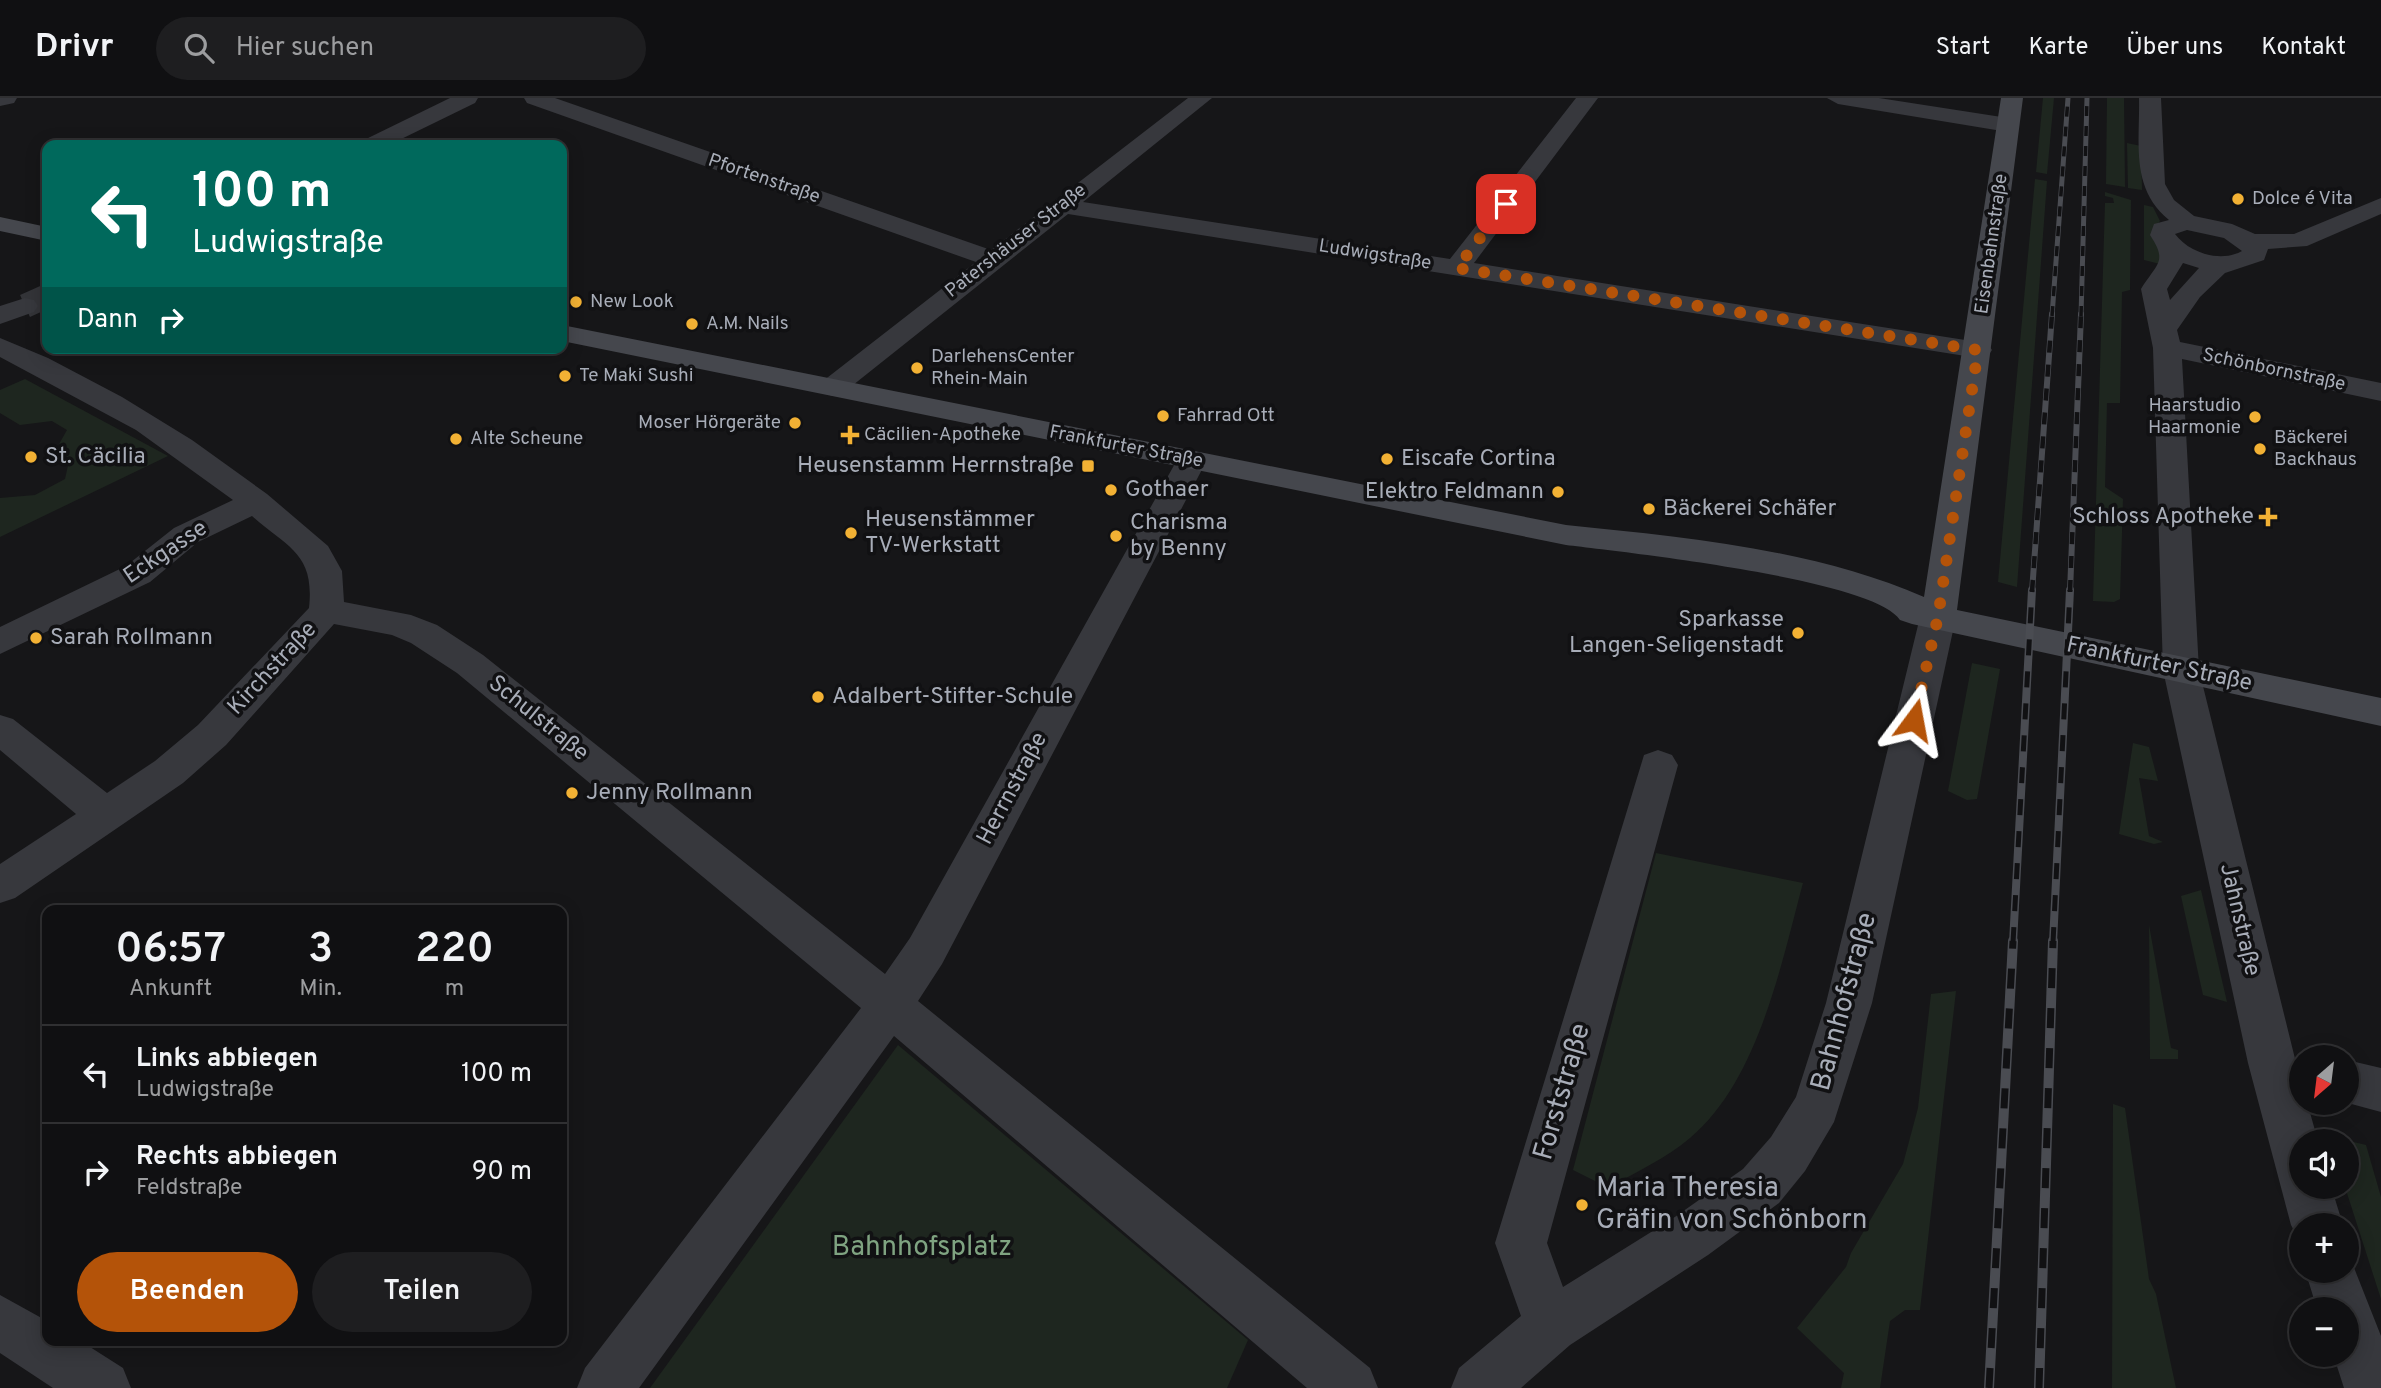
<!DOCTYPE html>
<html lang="de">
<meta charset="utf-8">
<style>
body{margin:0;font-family:Overpass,sans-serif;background:#1e1e20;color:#f1f3f6;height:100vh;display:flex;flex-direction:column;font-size:26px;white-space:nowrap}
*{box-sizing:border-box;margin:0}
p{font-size:23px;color:#9c9d9f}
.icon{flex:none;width:38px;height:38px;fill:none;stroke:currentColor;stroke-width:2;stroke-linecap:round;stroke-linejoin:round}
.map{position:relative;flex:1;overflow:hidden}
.panel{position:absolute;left:42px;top:807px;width:525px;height:441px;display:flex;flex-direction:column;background:#101012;border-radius:14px;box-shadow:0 4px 18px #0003,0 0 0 2px #303032}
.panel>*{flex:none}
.banner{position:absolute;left:42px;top:42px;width:525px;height:214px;border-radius:14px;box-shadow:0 4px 18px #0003,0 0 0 2px #303032;background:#00695c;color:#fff;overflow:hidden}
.needle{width:46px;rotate:208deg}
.tools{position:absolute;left:2289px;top:947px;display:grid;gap:14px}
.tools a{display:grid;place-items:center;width:70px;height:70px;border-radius:50%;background:#101012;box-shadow:0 4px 18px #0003,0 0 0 2px #303032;font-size:35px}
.pin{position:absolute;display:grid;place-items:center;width:60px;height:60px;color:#fff;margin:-30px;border-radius:14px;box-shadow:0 4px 10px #0006}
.me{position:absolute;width:77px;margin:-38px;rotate:13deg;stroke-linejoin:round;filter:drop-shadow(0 0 5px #0008)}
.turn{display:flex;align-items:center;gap:24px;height:147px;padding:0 35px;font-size:32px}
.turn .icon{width:91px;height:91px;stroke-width:2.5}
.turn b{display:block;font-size:49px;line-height:60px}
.then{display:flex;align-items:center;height:66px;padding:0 35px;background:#0003;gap:14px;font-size:26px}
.eta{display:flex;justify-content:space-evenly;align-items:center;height:119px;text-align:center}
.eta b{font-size:42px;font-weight:600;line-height:49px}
.cta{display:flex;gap:14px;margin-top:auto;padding:14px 35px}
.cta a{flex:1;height:80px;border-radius:42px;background:#b45309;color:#fff;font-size:28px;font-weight:600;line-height:80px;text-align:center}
.cta a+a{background:#1e1e20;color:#f1f3f6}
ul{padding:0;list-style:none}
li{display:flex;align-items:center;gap:21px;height:98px;padding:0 35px;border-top:2px solid #303032}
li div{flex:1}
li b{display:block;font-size:26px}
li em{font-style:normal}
header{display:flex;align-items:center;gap:42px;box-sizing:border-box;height:98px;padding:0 35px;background:#101012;border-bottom:2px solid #303032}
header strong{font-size:33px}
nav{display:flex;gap:38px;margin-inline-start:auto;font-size:24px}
.search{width:490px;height:63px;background:#1e1e20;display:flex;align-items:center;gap:18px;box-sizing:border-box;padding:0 24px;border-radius:38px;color:#9c9d9f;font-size:26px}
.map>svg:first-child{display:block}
</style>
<header>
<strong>Drivr</strong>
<div class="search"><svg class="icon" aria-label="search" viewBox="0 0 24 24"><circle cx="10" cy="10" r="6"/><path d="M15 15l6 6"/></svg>Hier suchen</div>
<nav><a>Start</a><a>Karte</a><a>Über uns</a><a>Kontakt</a></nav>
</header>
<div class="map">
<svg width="2381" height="1290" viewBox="0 0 2381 1290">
<rect width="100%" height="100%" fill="#161618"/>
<g fill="#1e261f">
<path d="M2043,0H2054L2047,76L2036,74Z"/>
<path d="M2107,0H2124L2125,89L2106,86Z"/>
<path d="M2127,45L2141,48L2142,92L2128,90Z"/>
<path d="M2035,81L2047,83L2017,489L1998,484Z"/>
<path d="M2105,94L2131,102L2130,192L2122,194L2120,305H2107L2105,389L2123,401L2120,501L2114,504L2093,503L2105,105H2114L2113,100L2105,98Z"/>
<path d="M2144,107L2153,109L2160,123L2156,128L2161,145L2160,166L2144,162Z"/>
<path d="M25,281L168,358L0,439V400L35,397L65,381L69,363L53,354L61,350L58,348L67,332L52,323L20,327L0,315V292Z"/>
<path d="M1972,565L2000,571L1977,701L1967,702L1948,693Z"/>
<path d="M2133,645L2149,649L2158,683L2139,680L2149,738L2163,744L2154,746L2119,736Z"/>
<path d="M1656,755L1803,785C1781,867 1758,983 1690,1040C1667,1060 1635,1074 1609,1090L1573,1072Z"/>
<path d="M2201,792L2227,904L2203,897L2181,798Z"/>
<path d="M2149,827L2171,950L2178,952V961H2150Z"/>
<path d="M1956,893L1920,1212H1905L1890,1223L1880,1290H1841L1844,1275L1797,1230L1846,1169L1851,1155L1903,1066L1918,1010L1931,896Z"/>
<path d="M898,947L1248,1242L1227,1290H650Z"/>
<path d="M2113,1006L2125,1010L2149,1181L2156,1196L2176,1290H2112Z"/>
<path d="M2329,1038L2366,1047L2381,1099V1201L2345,1089L2347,1043H2331Z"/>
</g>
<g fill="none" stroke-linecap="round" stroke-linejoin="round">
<path stroke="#333438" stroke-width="24" stroke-dasharray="24 12" stroke-linecap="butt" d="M25,208L47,198"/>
<g fill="#37383d" fill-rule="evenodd">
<path d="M0,0H17L14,5L0,8Z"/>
<path d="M450,0H478L475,5L389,47H361L364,42Z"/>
<path d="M524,0H555L991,152L1188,0H1212L1083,104L1450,161L1576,0H1598L1474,165L1978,244L1988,246L1992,252L1988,258L1978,260L1068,116L843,295L833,298L823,295L818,289L823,283L976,164L527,5Z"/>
<path d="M1827,0H1879L2008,20L2019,27L2008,34L1838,6Z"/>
<path d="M2139,0H2161L2165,86L2174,102L2194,118L2232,126L2255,136H2294L2381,100V116L2307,148L2268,151L2264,162L2225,175L2200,199L2177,232L2180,244L2381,285V303L2182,261L2199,572L2301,985V1004H2307L2318,1043H2301V1088H2331L2343,1127H2301V1146L2291,1127L2248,965L2163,572L2153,250L2141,191C2157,165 2168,164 2150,137L2154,126L2169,122C2130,90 2140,46 2139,0ZM2187,132L2224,140L2242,153C2221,165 2189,155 2175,136ZM2183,165L2199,170L2170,202L2167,191Z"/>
<path d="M25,200L34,202L38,208L34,214L0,226V208Z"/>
<path d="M0,240L48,260L122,299L192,342L267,396L328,448L342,473L344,504L411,517L437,527L483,557L885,876L910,840L1177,362L1181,355L1192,353L1203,355L1207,362L942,866L918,903L1370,1270L1378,1290H1307L894,938L639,1290H577L585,1270L861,910L457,575L411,545L392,537L334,526L226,647L183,685L15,800L0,805V766L76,716L0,652V617L13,621L107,695L155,663L198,627L309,510C315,455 288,450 252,418L198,444L150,484L0,556V529L126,468L174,430L233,402L136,332L0,259Z"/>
<path d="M1938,507L1950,511L1956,519L1872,905L1834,1024L1805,1073L1779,1105L1708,1157L1570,1247L1521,1290H1451L1459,1270L1521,1218L1495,1145L1644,657L1658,652L1672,657L1678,667L1547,1145L1563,1189L1672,1121L1743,1071L1771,1039L1796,999L1826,905L1920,519L1926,511Z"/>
<path d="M2347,962L2381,970V1014L2344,1004H2347Z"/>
<path d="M2347,1152L2381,1238V1290H2344L2333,1256H2347V1211H2317L2305,1172H2347Z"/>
<path d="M0,1197L47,1223V1242H79L123,1270L131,1290H53L0,1255Z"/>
</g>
<g fill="#45474d" fill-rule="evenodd">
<path d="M2001,0H2023L1957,512L2381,600V628L1912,526L1900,522C1874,481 1623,454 1566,447L562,243V227L1566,427C1684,439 1814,451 1924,499Z"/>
<path d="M0,119L47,129V143L0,133Z"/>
</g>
<g stroke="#4a4c52" stroke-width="5">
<g id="rail-far3">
<path d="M2052,218L2068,0"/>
<path d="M2081,218L2087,0"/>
</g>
</g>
<g stroke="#4a4c52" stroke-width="6">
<g id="rail-far2">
<path d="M2032,494L2052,216"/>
<path d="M2070,494L2081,216"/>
</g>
</g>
<g stroke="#4a4c52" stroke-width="8">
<g id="rail-far1">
<path d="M2013,845L2032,492"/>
<path d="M2053,845L2070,492"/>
</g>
</g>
<g stroke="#4a4c52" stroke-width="10">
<g id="rail">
<path d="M1989,1290L2013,843"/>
<path d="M2039,1290L2053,843"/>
</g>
</g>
<use href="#rail-far3" stroke="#111113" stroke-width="3.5" stroke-dasharray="10" stroke-linecap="butt"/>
<use href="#rail-far2" stroke="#111113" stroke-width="4.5" stroke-dasharray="12" stroke-linecap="butt"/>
<use href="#rail-far1" stroke="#111113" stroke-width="5" stroke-dasharray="16" stroke-linecap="butt"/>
<use href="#rail" stroke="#111113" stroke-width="7" stroke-dasharray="20" stroke-linecap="butt"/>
</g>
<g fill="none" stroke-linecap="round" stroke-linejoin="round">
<path stroke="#b45309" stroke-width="12" stroke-dasharray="0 21.6" d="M1506,106L1457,170L1978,252L1938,519L1914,622"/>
</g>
<g fill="#f2b134" stroke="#111113" stroke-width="2.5">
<circle cx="2238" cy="101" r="7"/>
<circle cx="576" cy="204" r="7"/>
<circle cx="692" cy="226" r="7"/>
<circle cx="917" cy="270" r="7"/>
<circle cx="565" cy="278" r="7"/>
<circle cx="1163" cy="318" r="7"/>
<circle cx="2255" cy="319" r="7"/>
<circle cx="795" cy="325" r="7"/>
<path d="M846.5 326.5h7v7h7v7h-7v7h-7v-7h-7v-7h7z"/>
<circle cx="456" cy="341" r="7"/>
<circle cx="2260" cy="351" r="7"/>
<circle cx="31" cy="359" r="7"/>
<circle cx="1387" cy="361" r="7"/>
<rect x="1081" y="361" width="14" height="14" rx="3.5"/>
<circle cx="1111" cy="392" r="7"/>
<circle cx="1558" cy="394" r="7"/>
<circle cx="1649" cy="411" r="7"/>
<path d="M2264.5 408.5h7v7h7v7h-7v7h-7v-7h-7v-7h7z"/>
<circle cx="851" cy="435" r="7"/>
<circle cx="1116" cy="438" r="7"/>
<circle cx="1798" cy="535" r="7"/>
<circle cx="36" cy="540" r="7"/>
<circle cx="818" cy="599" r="7"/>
<circle cx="572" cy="695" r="7"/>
<circle cx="1582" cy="1107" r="7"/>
</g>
<g text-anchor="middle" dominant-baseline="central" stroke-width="7" stroke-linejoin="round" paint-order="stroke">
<g font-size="19" fill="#a8adb8" stroke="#111113">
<text transform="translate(764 81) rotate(19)">Pfortenstraße</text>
<text transform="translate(1016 143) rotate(-38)">Patershäuser Straße</text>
<text transform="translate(1992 146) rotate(-82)">Eisenbahnstraße</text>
<text transform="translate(1375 157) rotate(9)">Ludwigstraße</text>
<text transform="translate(2274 272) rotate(12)">Schönbornstraße</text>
<text transform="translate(1126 349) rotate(11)">Frankfurter Straße</text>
</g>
<g font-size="19" fill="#a8adb8" stroke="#111113" text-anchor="start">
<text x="2252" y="101">Dolce é Vita</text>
<text x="590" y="204">New Look</text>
<text x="706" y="226">A.M. Nails</text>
<text x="931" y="259">DarlehensCenter<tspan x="931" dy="22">Rhein-Main</tspan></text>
<text x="579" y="278">Te Maki Sushi</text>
<text x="2241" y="308" text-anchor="end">Haarstudio<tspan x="2241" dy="22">Haarmonie</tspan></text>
<text x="1177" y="318">Fahrrad Ott</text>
<text x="781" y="325" text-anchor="end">Moser Hörgeräte</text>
<text x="864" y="337">Cäcilien-Apotheke</text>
<text x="2274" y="340">Bäckerei<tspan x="2274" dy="22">Backhaus</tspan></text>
<text x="470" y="341">Alte Scheune</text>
</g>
<g font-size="23" fill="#a8adb8" stroke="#111113" text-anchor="start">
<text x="45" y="359">St. Cäcilia</text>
<text x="1401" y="361">Eiscafe Cortina</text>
<text x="1074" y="368" text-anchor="end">Heusenstamm Herrnstraße</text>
<text x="1125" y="392">Gothaer</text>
<text x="1544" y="394" text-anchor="end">Elektro Feldmann</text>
<text x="1663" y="411">Bäckerei Schäfer</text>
<text x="2254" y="419" text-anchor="end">Schloss Apotheke</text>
<text x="865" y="422">Heusenstämmer<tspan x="865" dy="26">TV-Werkstatt</tspan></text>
<text x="1130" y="425">Charisma<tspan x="1130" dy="26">by Benny</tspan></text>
<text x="1784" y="522" text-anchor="end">Sparkasse<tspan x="1784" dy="26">Langen-Seligenstadt</tspan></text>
<text x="50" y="540">Sarah Rollmann</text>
<text x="832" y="599">Adalbert-Stifter-Schule</text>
<text x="586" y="695">Jenny Rollmann</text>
</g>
<g font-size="23" fill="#a8adb8" stroke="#111113">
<text transform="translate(166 455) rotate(-34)">Eckgasse</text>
<text transform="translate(2159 567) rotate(12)">Frankfurter Straße</text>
<text transform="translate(273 571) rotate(-47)">Kirchstraße</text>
<text transform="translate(538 621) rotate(39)">Schulstraße</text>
<text transform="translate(1013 691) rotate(-62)">Herrnstraße</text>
<text transform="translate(2239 822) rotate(77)">Jahnstraße</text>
</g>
<g font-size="28" fill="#a8adb8" stroke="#111113">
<text transform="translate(1845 904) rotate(-75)">Bahnhofstraße</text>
<text transform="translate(1563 994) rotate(-74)">Forststraße</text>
</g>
<g font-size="28" fill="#a8adb8" stroke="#111113" text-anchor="start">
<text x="1596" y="1091">Maria Theresia<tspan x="1596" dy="32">Gräfin von Schönborn</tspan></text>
</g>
<g font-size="28" fill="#7fa381" stroke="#111113">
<text x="922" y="1150">Bahnhofsplatz</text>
</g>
</g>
</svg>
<div class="tools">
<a><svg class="needle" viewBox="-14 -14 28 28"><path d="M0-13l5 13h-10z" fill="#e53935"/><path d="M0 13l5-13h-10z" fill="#9c9d9f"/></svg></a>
<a><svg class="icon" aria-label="sound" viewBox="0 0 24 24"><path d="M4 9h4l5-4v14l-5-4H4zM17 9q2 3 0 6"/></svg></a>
<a>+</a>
<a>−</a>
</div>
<div class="pin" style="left:1506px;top:106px;background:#d93025"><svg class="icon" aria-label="arrive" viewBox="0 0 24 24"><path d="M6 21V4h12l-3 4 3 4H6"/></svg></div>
<svg class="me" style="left:1914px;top:622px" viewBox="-20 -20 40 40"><path d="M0-17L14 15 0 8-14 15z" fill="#b45309" stroke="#fff" stroke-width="4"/></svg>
<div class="banner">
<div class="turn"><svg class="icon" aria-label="left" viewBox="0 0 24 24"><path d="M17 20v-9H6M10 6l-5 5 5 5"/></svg><div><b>100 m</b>Ludwigstraße</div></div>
<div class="then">Dann<svg class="icon" aria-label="right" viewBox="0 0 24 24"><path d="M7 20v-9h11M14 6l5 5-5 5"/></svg></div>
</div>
<section class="panel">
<div class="eta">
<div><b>06:57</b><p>Ankunft</p></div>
<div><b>3</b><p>Min.</p></div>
<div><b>220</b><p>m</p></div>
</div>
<ul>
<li><svg class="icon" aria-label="left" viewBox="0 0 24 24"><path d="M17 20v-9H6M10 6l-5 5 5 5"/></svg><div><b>Links abbiegen</b><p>Ludwigstraße</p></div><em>100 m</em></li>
<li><svg class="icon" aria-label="right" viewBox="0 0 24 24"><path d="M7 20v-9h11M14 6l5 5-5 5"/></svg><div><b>Rechts abbiegen</b><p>Feldstraße</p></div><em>90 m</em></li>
</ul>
<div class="cta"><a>Beenden</a><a>Teilen</a></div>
</section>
</div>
